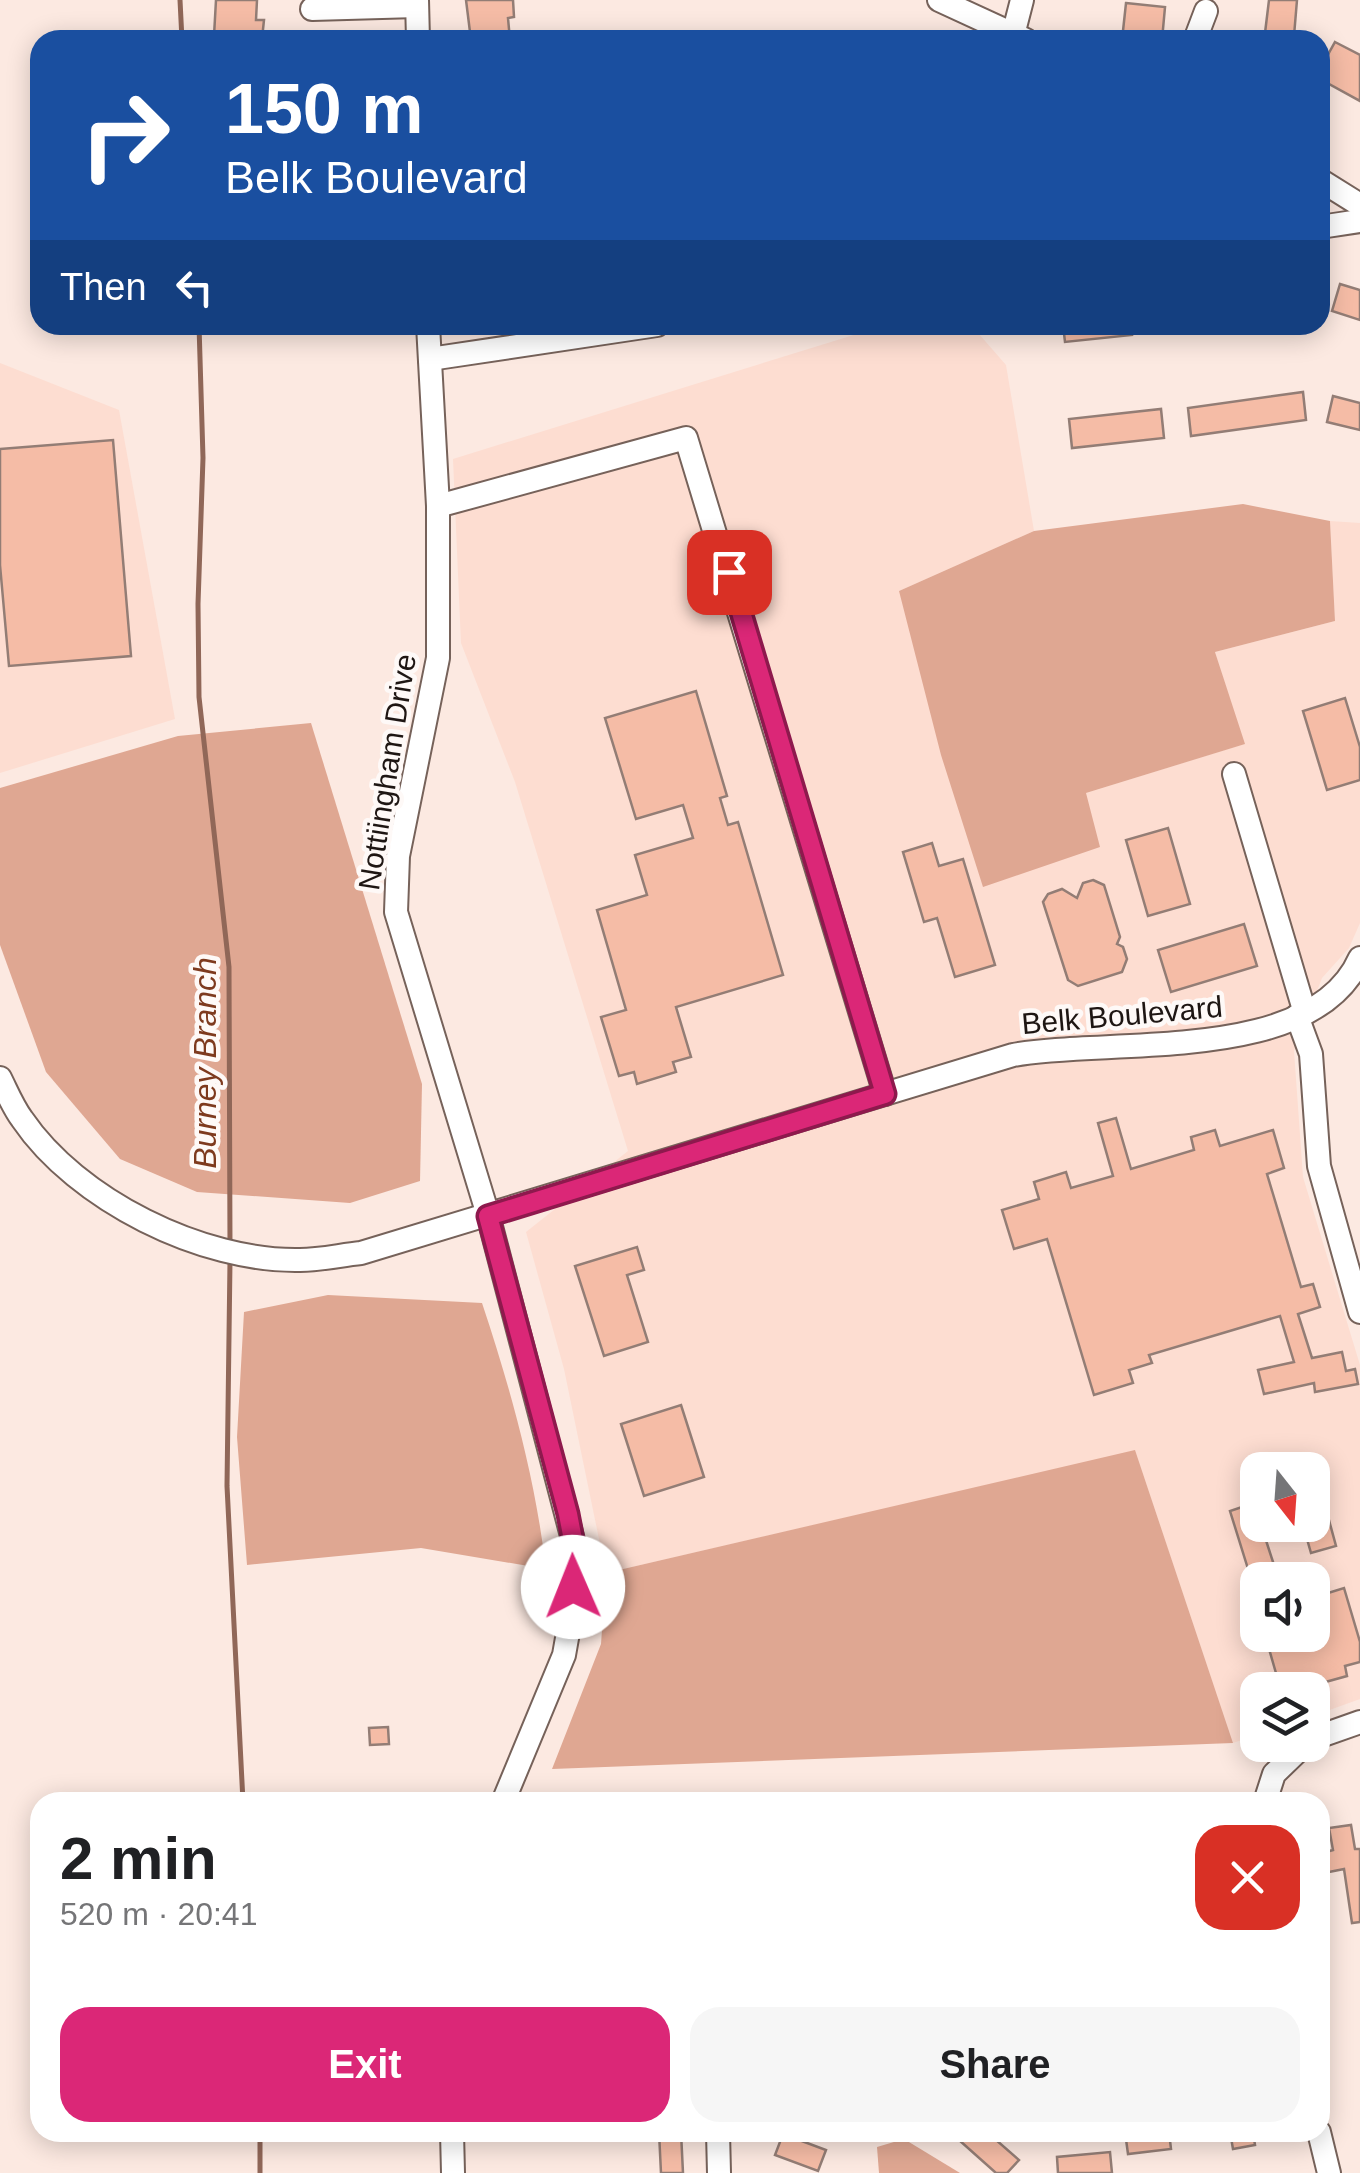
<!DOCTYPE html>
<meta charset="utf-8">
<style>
body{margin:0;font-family:Helvetica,sans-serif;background:#f6f6f6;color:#202124;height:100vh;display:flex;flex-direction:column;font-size:38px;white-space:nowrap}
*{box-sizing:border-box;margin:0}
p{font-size:32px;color:#757577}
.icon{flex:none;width:55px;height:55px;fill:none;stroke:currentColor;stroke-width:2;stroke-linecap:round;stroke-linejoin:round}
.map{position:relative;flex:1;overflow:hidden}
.sheet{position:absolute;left:30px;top:1792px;width:1300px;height:350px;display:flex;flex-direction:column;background:#fff;border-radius:30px;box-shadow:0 5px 25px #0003}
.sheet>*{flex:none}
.guide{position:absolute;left:30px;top:30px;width:1300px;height:305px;border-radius:30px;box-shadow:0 5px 25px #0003;background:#1a4fa0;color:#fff;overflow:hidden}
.needle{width:65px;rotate:163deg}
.buttons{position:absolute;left:1240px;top:1452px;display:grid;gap:20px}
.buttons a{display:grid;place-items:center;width:90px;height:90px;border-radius:20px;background:#fff;box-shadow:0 5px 25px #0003;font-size:50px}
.pin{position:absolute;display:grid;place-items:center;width:85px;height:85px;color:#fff;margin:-42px;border-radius:20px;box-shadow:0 5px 15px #0006}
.me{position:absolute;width:110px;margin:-55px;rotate:359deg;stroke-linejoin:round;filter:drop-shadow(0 0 8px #0008)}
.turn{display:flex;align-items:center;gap:35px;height:210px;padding:0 30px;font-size:45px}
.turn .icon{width:130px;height:130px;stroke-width:2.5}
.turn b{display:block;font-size:70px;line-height:85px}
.then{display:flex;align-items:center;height:95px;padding:0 30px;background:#0003;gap:20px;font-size:38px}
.round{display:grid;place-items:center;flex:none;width:105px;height:105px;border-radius:30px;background:#f6f6f6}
.headline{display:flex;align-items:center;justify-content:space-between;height:170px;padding:0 30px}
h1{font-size:60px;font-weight:800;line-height:75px}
.button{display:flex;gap:20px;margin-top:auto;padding:20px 30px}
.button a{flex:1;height:115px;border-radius:30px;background:#db2777;color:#fff;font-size:40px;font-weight:800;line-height:115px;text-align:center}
.button a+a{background:#f6f6f6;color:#202124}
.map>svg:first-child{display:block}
</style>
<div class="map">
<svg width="1360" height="2173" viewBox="0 0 1360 2173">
<rect width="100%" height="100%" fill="#fce9e1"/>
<g fill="#fdddd1" fill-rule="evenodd">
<path d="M886,325H924L979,334L1006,365L1034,531L899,591L1086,793L1244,744L1215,652L1335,621L1330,521L1360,523V923L1349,948L1322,978L1294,1051L1303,1177L1360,1365V1699L1313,1716L1312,1690H1258L1257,1735L1233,1743L1135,1451L606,1573L564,1369L526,1232L628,1151L515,782L461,643L453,459ZM1258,1470H1312V1525H1258ZM1258,1580H1312V1635H1258Z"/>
<path d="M0,363L119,410L175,719L0,773Z"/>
</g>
<g fill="#dfa792">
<path d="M1243,504L1330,521L1335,621L1215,652L1245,744L1086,793L1100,847L983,887L941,755L899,591L1034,531Z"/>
<path d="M311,723L422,1084L420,1181L350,1203L197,1192L120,1159L46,1072L0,945V788L178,736Z"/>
<path d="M328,1295L482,1303C511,1390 535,1477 546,1569L421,1548L247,1565L237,1437L244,1312Z"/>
<path d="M1135,1450L1233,1743L552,1769L601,1644L606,1573Z"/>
<path d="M904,2139L960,2173H879L877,2147Z"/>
</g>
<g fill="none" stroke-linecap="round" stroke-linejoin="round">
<g stroke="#906758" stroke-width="5">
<path d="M180,0L182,40"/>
<path d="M199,325L203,458L198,604L199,697L229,967L230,1245"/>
<path d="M230,1261L227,1486L243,1802"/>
<path d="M260,2173V2132"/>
</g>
</g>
<g fill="#f5bca6" stroke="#937d75" stroke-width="2.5">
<path d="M216,0H257L256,20H264L262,39L214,36Z"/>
<path d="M466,0H513L514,17L508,18L510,40H471Z"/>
<path d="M1269,0H1297L1294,36L1265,33Z"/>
<path d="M1126,3L1165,7L1162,40H1122Z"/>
<path d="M1335,42L1360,55V101L1320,79V69Z"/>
<path d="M1340,284L1360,290V320L1332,311Z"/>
<path d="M1063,325H1131L1132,335L1065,342Z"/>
<path d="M1303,392L1306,420L1191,436L1188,408Z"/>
<path d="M1333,396L1360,403V430L1327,422Z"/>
<path d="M1161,409L1164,438L1072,448L1069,419Z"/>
<path d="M113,440L131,656L9,666L0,565V449Z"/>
<path d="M696,691L727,796L720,798L728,825L738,822L783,975L676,1007L691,1057L673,1062L676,1072L637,1084L634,1072L619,1076L601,1017L626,1010L597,910L647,895L635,855L693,838L683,805L636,819L605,718Z"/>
<path d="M1345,698L1360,747V780L1327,790L1303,711Z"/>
<path d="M1168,828L1190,904L1148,916L1126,840Z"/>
<path d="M932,843L939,866L963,859L995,965L955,977L937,918L924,922L903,852Z"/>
<path d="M1093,880L1104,885L1120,937L1117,944L1123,947L1127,959L1122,972L1078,986L1068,980L1043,902L1048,894L1062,889L1077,898L1083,883Z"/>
<path d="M1244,924L1257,966L1171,992L1158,950Z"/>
<path d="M1116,1118L1131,1169L1194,1150L1191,1137L1215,1130L1220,1146L1273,1130L1284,1168L1267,1174L1301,1287L1313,1284L1320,1307L1298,1314L1312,1358L1342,1352L1346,1371L1355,1369L1358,1384L1315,1392L1314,1383L1264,1394L1258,1370L1294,1362L1280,1316L1149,1355L1152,1363L1129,1370L1133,1383L1094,1395L1047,1239L1014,1249L1002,1210L1039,1199L1034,1182L1066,1172L1071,1188L1113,1176L1098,1123Z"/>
<path d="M637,1247L644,1270L627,1275L648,1342L604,1356L575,1266Z"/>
<path d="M681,1405L704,1477L644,1496L621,1424Z"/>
<path d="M1317,1476L1336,1546L1311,1553L1303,1525H1312V1477Z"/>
<path d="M1254,1503L1258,1525H1261L1274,1565L1249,1572L1230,1511Z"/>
<path d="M1344,1588L1360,1642V1662L1345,1666L1347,1676L1304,1688L1302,1680L1280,1687L1265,1635H1312V1598Z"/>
<path d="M388,1727L389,1744L370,1745L369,1728Z"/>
<path d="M1351,1825L1355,1849H1360V1922L1352,1923L1344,1869L1329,1872L1326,1852L1333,1850L1329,1828Z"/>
<path d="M659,2132H681L683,2173H661Z"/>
<path d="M950,2132H987L1019,2160L1007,2173H996Z"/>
<path d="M1125,2132H1169L1171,2149L1128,2154Z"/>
<path d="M1230,2132H1253L1255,2145L1233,2149Z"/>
<path d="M783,2134L826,2150L818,2171L775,2155Z"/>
<path d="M1110,2152L1112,2173H1058L1057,2157Z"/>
</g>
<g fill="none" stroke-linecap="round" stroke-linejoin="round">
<g stroke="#76625a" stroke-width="26">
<g id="minor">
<path d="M417,0L418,40"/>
<path d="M939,0L1026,40"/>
<path d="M312,9L417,6"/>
<path d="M1013,35L1022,0"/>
<path d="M1195,40L1206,11"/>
<path d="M1320,180L1360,205"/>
<path d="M1320,227L1360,221"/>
<path d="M428,325L438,506V658L398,856L396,912L488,1215L573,1540L572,1610L564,1655L503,1802"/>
<path d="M430,359L657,325"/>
<path d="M438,506L686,438L885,1094"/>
<path d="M1234,774L1305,1013"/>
<path d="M1297,1016L1311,1054L1319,1166L1360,1312"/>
<path d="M0,1078C7,1092 13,1107 22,1119C77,1200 202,1262 300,1260C320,1260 341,1255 361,1253L1013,1055C1108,1037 1313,1066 1360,958"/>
<path d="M1312,1739L1360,1722"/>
<path d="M1265,1802L1274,1774L1304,1745"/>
<path d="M452,2132L453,2173"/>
<path d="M718,2132L719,2173"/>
<path d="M1319,2132L1329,2173"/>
</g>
</g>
<use href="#minor" stroke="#fff" stroke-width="22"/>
</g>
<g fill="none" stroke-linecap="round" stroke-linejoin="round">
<g stroke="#8e194d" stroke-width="25">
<path id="route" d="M573,1587V1540L568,1514L488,1216L885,1094L729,572"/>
</g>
<use href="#route" stroke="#db2777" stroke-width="18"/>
</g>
<g text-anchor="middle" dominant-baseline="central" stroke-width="9" stroke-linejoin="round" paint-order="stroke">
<g font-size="30" fill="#1e1613" stroke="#fef9f7">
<text transform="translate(387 772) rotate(-81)">Nottiingham Drive</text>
<text transform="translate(1122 1015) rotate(-5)">Belk Boulevard</text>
</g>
<g font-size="32" font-style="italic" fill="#7e3a1e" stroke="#fef9f7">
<text transform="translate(205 1063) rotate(-90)">Burney Branch</text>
</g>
</g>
</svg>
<div class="buttons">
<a><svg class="needle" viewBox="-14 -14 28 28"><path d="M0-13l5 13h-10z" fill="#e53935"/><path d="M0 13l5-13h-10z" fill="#757577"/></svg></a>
<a><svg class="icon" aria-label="sound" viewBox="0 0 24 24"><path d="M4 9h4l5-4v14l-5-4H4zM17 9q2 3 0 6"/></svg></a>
<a><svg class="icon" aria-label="layers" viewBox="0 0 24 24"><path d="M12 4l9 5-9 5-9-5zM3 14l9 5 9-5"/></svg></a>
</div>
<div class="pin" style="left:729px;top:572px;background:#d93025"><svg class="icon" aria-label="arrive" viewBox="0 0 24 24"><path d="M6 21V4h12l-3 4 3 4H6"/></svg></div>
<svg class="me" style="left:573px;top:1587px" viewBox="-20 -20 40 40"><circle r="19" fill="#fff"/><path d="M0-13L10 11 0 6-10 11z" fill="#db2777"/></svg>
<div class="guide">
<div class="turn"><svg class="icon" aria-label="right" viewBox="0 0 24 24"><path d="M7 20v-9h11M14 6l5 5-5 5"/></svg><div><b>150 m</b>Belk Boulevard</div></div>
<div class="then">Then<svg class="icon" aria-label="left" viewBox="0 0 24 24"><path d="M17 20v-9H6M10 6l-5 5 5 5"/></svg></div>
</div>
<section class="sheet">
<div class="headline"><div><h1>2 min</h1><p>520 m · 20:41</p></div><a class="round" style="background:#d93025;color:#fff"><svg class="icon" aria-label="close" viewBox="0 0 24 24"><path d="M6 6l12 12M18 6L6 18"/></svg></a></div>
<div class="button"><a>Exit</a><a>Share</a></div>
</section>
</div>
